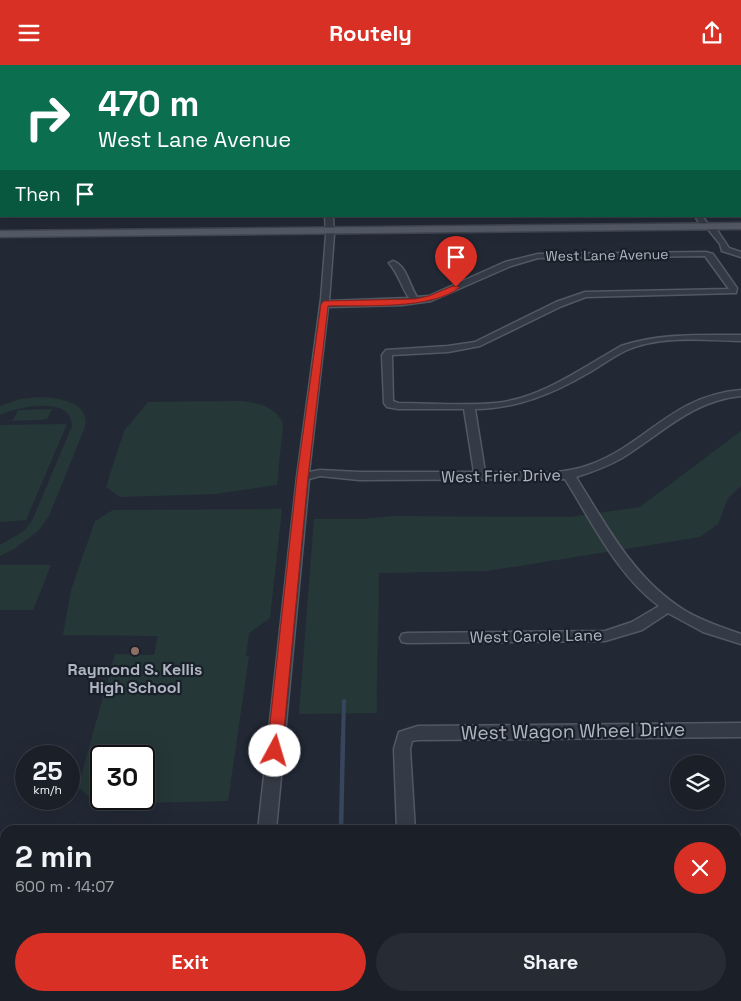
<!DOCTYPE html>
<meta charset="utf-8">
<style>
body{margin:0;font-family:"Space Grotesk",sans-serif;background:#272c34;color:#f1f3f6;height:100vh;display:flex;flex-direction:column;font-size:19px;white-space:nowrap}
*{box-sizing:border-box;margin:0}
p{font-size:16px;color:#9fa2a8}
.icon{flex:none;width:28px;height:28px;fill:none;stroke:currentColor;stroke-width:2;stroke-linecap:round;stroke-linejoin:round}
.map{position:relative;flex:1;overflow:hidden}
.sheet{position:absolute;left:0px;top:760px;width:741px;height:176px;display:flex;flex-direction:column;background:#1a1f28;border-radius:15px 15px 0 0;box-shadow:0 5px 20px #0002,0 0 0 1px #383d45}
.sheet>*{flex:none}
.banner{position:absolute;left:0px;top:0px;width:741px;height:152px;box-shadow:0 5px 20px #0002,0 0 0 1px #383d45;background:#0b6e4f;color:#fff;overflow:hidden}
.buttons{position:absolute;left:670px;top:690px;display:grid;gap:10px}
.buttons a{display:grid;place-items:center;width:55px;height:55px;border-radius:50%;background:#1a1f28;box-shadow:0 5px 20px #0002,0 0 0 1px #383d45;font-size:25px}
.speed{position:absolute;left:15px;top:680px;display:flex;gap:10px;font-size:25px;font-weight:700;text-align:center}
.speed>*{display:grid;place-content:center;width:65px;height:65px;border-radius:50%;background:#1a1f28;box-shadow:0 5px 20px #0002,0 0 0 1px #383d45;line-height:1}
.speed small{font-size:12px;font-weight:400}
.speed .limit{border:2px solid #111;border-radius:8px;background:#fff;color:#111}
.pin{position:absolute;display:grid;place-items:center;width:42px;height:42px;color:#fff;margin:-51px -21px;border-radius:50% 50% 50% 0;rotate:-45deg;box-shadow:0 0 5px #0007}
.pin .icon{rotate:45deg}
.me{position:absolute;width:55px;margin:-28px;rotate:6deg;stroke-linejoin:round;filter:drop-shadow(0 0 4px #0008)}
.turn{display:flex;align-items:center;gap:18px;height:105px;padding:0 15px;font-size:22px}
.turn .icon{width:65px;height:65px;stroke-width:2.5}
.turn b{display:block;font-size:35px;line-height:42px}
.then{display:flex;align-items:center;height:48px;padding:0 15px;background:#0003;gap:10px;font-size:19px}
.round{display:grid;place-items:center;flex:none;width:52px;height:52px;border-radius:26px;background:#272c34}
.summary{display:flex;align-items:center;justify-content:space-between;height:85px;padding:0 15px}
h1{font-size:30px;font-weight:800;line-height:38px}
.cta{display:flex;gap:10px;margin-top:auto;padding:10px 15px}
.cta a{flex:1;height:58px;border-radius:30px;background:#d93025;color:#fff;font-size:20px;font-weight:800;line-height:58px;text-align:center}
.cta a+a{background:#272c34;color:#f1f3f6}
header{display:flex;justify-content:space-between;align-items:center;height:65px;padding:0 15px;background:#d93025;color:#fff;font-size:22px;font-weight:800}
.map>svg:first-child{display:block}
</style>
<header><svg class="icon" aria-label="menu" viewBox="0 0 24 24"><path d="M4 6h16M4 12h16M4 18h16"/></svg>Routely<svg class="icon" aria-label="share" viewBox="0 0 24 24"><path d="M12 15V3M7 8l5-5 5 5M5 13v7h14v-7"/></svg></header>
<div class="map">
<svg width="741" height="936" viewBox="0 0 741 936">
<rect width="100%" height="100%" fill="#222935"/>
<g fill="#263738" fill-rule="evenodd">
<path d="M41,332C59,333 90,337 85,362L49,451L38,466L14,484L0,491V480L24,466L32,456L72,361C72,330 17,342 0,350V341L20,334Z"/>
<path d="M242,336C260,338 275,342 283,359L277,420L215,429L120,432L106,422L124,366L148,337Z"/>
<path d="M52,344L47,354L41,355L0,356L13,355L18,345Z"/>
<path d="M67,359L26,455L0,457V360Z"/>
<path d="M741,366V421L728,433L718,459L700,472L487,506L379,508C379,555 376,601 377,648L299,649L314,454H362L392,451L571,452L640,442Z"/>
<path d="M282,444L270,553L249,568L246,591H249L228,736L98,739L78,722L115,589L154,590L158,571L63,570L71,525L95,456L113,445ZM101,691H144V734H101Z"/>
<path d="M0,500H51L33,545H0Z"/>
<path d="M10,931H99L89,936H9Z"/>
</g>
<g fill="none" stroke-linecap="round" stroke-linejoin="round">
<path stroke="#38465d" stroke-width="4" d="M343,673L344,636"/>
<g stroke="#38465d" stroke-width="4.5">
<path d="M341,765L343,672"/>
<path d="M336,931V936"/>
</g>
<g stroke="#525963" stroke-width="3">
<g id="minor">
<rect x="340" y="0" width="4" height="1"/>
<rect x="374" y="0" width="4" height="1"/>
<path d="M550,0H555V1H551Z"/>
<path d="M585,0H590V1H586Z"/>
<path d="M617,0H622V1H618Z"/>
<rect x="740" y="7" width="1" height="2"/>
<rect x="740" y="20" width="1" height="4"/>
<rect x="0" y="100" width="1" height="4"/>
<path d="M325,151H333L334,170L329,236L409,233C401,221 398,208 389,198L393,196C407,201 409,220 417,232L429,231L505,197L538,189L706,187L713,189L737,223L736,228L586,232L562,241L480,281L448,287L392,290L393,336L398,338C430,338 463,341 495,338C540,334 582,303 621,281C660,268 700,270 741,270V276C705,275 660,270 627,285C614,291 602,300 590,307C554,328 517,344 475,344L485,407C520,407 559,412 592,399C649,377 672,331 741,325V331C691,336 663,368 622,393C608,401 592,407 576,412C606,460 634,514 684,545C702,556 721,562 741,569V579L703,567L668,548L642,565L605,576L407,578L402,577L400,573L402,569L407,568L605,566L632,557L659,541C617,510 592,457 565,414L359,415L320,411L309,414L276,765H258L297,412L321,234L326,170ZM705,191L729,224L585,227L556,237L475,277L448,281L386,285L382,290L384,338L387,342L398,344H464L474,407H359L320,405L309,407L328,242L402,240L431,236L511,201L538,193Z"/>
<path d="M695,151H702L708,159H713L729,183L741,187V192L722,186L720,179L707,163H702Z"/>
<path d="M741,658V672L418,675L412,676L410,684L415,765H397L394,684L399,667L418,661Z"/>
<rect x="736" y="840" width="5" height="18"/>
<path d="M240,931H260L259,936H239Z"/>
</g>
</g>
<g stroke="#3e444f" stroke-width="3">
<path id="major" d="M741,158V164L0,172V166Z"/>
</g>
<use href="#minor" fill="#353b46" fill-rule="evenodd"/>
<use href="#major" fill="#535a66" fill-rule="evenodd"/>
</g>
<path fill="#323842" d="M1,49V64L0,65V50Z"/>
<path fill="#d93025" stroke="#8d1f18" d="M453,221L460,222C432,245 364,240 328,241L308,412L282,686L280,691L275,693L269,691L267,686L297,412L321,239L324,236L415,234L429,231Z"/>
<circle fill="#8d6e63" stroke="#1a202a" stroke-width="2" cx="135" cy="586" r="5"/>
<g text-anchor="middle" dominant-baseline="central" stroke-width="4.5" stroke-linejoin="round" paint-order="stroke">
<g font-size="14" fill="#afb6c2" stroke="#1a202a">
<text transform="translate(607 190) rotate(-1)">West Lane Avenue</text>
</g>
<g font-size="16" fill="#afb6c2" stroke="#1a202a">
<text transform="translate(501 411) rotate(-1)">West Frier Drive</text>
<text transform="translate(536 571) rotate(-1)">West Carole Lane</text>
</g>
<g font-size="16" font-weight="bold" fill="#afb6c2" stroke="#1a202a">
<text x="135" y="604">Raymond S. Kellis<tspan x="135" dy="18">High School</tspan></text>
</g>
<g font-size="19" fill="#afb6c2" stroke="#1a202a">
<text transform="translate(573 666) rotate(-1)">West Wagon Wheel Drive</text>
</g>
</g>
</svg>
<div class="buttons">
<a><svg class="icon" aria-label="layers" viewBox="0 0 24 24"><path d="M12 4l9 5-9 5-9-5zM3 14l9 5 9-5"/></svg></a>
</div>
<div class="speed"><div>25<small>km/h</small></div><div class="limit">30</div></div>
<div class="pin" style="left:456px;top:222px;background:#d93025"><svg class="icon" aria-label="arrive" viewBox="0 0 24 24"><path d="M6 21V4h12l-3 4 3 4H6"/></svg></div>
<svg class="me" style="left:275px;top:686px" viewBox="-20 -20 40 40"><circle r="19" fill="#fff"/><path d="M0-13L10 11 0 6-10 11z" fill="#d93025"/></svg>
<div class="banner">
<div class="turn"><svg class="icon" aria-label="right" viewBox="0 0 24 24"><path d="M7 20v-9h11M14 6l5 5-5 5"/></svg><div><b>470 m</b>West Lane Avenue</div></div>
<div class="then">Then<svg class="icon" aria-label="arrive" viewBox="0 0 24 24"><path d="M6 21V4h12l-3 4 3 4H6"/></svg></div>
</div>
<section class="sheet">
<div class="summary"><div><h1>2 min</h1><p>600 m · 14:07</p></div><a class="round" style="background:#d93025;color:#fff"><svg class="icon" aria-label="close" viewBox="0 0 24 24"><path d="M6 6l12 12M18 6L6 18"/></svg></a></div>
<div class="cta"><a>Exit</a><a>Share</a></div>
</section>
</div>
